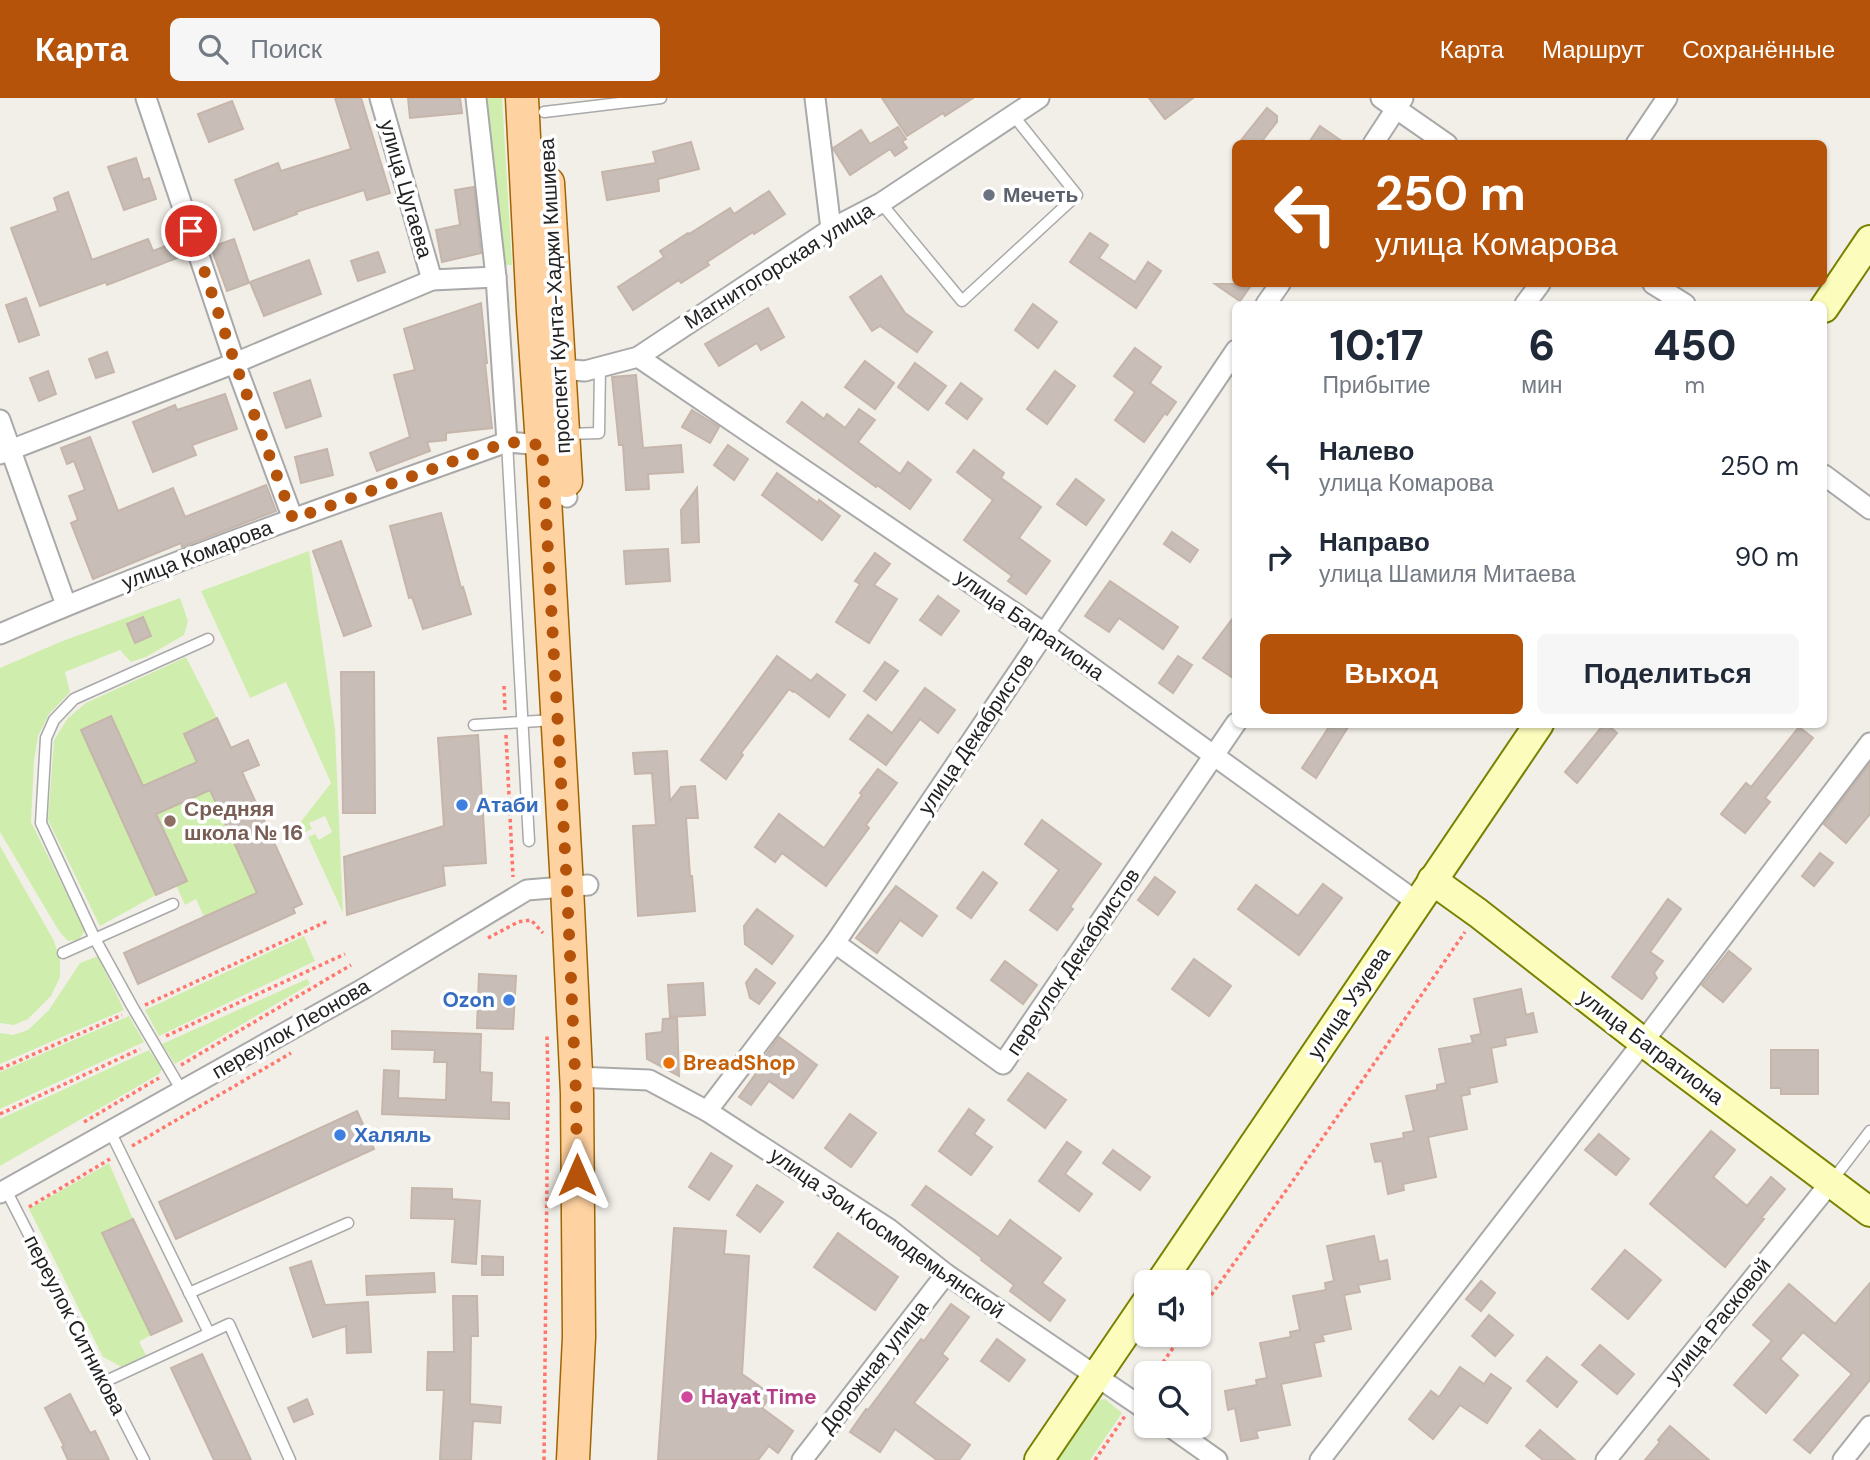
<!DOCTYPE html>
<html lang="ru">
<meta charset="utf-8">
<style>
body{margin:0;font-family:"DM Sans",sans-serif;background:#f6f6f7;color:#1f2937;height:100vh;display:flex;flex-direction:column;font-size:26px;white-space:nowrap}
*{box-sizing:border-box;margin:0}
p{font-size:23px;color:#747a83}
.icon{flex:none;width:38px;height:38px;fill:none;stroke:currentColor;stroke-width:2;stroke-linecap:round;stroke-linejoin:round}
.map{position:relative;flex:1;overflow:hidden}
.side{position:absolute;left:1232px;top:203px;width:595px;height:427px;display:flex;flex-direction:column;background:#fff;border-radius:10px;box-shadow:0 2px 5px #0004}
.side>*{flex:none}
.top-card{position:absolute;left:1232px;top:42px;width:595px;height:147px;border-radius:10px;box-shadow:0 2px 5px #0004;background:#b45309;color:#fff;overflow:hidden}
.fabs{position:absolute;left:1134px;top:1172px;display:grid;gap:14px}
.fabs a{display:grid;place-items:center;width:77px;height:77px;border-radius:10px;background:#fff;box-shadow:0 2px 5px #0004;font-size:35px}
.pin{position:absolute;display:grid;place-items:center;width:60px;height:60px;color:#fff;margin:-30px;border:4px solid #fff;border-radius:50%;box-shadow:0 2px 7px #0007}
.me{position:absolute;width:77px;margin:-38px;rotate:0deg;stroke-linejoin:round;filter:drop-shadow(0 0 5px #0008)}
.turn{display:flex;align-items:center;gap:24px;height:147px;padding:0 28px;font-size:32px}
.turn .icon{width:91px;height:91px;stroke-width:2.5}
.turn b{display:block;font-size:49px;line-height:60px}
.eta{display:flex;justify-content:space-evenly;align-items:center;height:119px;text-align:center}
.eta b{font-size:42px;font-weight:800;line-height:49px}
.cta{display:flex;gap:14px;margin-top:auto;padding:14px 28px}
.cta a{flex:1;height:80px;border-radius:10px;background:#b45309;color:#fff;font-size:28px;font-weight:800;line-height:80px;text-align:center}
.cta a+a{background:#f6f6f7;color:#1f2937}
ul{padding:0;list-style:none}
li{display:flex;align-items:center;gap:21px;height:91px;padding:0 28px}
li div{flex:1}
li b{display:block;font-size:26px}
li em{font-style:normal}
header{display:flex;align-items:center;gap:42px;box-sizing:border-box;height:98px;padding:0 35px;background:#b45309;color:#fff}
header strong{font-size:33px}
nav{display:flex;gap:38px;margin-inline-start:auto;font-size:24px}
.search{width:490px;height:63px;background:#f6f6f7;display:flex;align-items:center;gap:18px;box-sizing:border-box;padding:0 24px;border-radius:10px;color:#747a83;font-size:26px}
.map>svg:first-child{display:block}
</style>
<header>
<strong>Карта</strong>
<div class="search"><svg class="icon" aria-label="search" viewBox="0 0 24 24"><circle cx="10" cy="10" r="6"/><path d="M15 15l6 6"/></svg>Поиск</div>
<nav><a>Карта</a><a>Маршрут</a><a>Сохранённые</a></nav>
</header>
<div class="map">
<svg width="1870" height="1362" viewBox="0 0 1870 1362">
<rect width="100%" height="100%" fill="#f2efe8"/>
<g fill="#cfeead">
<path d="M487,0H502L512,167H499Z"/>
<path d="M309,453L335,632L343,815L308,739L315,736L319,742L332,734L325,718L309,725L312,731L305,734L300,725L331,685L286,584L250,600L201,493Z"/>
<path d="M180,500L188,523L184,537L146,559L131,564L120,552L65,574L70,594L49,616L38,638L34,663L31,724L85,832L79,842L68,843L59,833L0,734V570L60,544Z"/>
<path d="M186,559L217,620L184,636L197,664L143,688L111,618L81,632L156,797L100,828L48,722L54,642L68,620L86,605Z"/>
<path d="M210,692L257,795L204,819L196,801L185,807L176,787L186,782L156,716Z"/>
<path d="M0,748L53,841L60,860V879L51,898L28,921L14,927L0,925Z"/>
<path d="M304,838L315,863L159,938L145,912Z"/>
<path d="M98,858L124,912L0,966V935L13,937L28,932L49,912L80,865Z"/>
<path d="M307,881L310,886L175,966L162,946Z"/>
<path d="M129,918L144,944L0,1011V974Z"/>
<path d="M149,952L162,971L159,976L0,1068V1021Z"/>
<path d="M109,1065L133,1121L102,1136L151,1237L139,1244L146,1257L122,1269L103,1259L29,1111Z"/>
<path d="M1105,1301L1122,1315L1090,1362H1047L1086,1304Z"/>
</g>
<g fill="#c8beb7" stroke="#c5b5aa" stroke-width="2">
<path d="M335,0H361L390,95L367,102L364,92L296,114L297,116L254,132L235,82L278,65L281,73L351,51Z"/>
<path d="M408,0H460L462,15L410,20Z"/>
<path d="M882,0H973L945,18L943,15L907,38Z"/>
<path d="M1149,0H1193L1165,21Z"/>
<path d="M232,3L243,31L209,44L198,16Z"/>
<path d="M1267,10L1277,18V24L1269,34L1260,46H1238Z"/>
<path d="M1320,28L1346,46H1308Z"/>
<path d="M898,29L906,41L902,43L907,50L895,58L890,51L850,77L834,52L833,50L861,32L870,46Z"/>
<path d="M691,44L699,71L658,81L659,93L607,102L602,74L656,65L653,54Z"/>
<path d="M136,60L143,82L149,80L156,101L124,112L108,69Z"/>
<path d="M474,89L481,155L442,164L436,132L460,127L455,92Z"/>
<path d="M769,93L785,116L754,136L753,134L707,164L709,167L681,185L679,182L633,212L618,189L664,159L660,153L688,135L689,136L730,110L734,116Z"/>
<path d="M68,94L92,162L148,141L153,153L171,146L177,160L107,187L106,184L40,208L11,130L58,113L54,100Z"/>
<path d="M1090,135L1108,147L1099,160L1135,184L1148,164L1161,173L1136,210L1070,164Z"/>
<path d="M234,141L249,185L227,193L211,149Z"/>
<path d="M378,154L385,174L358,183L351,163Z"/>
<path d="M309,162L321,196L264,218L250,184Z"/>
<path d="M881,178L905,215L932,234L917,254L880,228L872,233L850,199Z"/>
<path d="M1215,186H1252L1240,203Z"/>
<path d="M26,200L39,237L19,244L6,207Z"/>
<path d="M481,205L487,265H485L492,330L446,335V342L427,344L430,353L377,373L370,355L410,339L394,277L415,272L404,231Z"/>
<path d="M1033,206L1057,224L1038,250L1015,232Z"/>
<path d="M768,210L784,239L761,252L757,245L719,268L705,246Z"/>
<path d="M1135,250L1161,269L1150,285L1176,304L1167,317L1165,315L1144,344L1115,322L1135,294L1114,278Z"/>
<path d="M107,254L114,274L96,280L89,261Z"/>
<path d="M865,263L894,285L875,311L845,289Z"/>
<path d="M915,265L946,288L928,312L898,289Z"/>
<path d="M48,273L56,296L39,303L30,280Z"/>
<path d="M1055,273L1075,288L1047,326L1027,311Z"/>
<path d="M636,277L643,350L681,347L683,374L648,376L649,391L626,392L623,347H619L612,279Z"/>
<path d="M310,282L321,318L286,330L274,295Z"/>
<path d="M961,285L982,301L967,321L946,305Z"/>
<path d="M225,296L237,331L192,347L196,357L153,374L133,324L175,307L177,312Z"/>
<path d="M802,304L824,321L827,316L845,330L859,311L875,322L858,344L900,376L908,364L931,382L910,411L877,387L876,389L787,324Z"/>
<path d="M692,312L719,329L710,345L682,329Z"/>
<path d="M90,339L118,413L173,390L185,419L266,387L276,413L182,449L181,445L93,481L71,425L78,422L69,398L85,392L74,363L67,366L61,350Z"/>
<path d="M728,347L748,361L734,382L714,367Z"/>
<path d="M327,351L333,377L301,385L295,359Z"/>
<path d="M974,352L1004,375L1001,380L1041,409L1019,440L1050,463L1026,496L1008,483L1012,478L964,442L993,402L957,374Z"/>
<path d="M777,375L818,405L819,402L840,418L822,442L762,397Z"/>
<path d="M1076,381L1104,402L1086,427L1057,406Z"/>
<path d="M697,390L699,444L682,445L681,412Z"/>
<path d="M441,415L461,490L463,489L471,516L423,531L412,499L409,500L390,428Z"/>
<path d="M1172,434L1198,452L1190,464L1164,446Z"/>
<path d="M341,443L371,528L344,538L313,453Z"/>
<path d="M668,451L670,483L626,486L624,453Z"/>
<path d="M875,455L890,466L874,487L897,501L869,545L836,524L860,486L855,483Z"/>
<path d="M1110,483L1178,529L1163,551L1119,520L1109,534L1085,518Z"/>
<path d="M938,498L959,513L941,537L920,522Z"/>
<path d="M1236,516V582L1203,560Z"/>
<path d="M143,519L151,538L135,545L127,526Z"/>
<path d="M777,558L811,583L817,576L845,597L829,619L794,593L793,594L789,591L741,655L743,657L726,681L701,662Z"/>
<path d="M1178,558L1192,567L1173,595L1159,585Z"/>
<path d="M885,564L898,573L876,602L864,593Z"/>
<path d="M341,574H374L375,715H343Z"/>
<path d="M925,590L955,612L938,635L920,621L886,667L850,641L868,617L892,635Z"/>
<path d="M111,618L143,688L197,664L184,636L217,620L231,650L248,642L259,667L242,674L302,806L293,810L295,815L138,886L124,855L257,795L210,692L156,716L187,783L156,797L81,632Z"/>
<path d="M1331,626H1350L1316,680L1302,670Z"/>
<path d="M1604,626H1607L1617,635L1577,685L1565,674Z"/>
<path d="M1799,629L1813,640L1765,700L1770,704L1745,735L1721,716L1746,685L1751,689Z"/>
<path d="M478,637L486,765L443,768L445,787L347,817L344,759L444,728L438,640Z"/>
<path d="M667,653L670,703L681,689L695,688L698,720H686L690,778H692L695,813L638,818L633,728L656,727L652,675L635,676L633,655Z"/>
<path d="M1870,665V716L1846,745L1824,726Z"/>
<path d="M878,671L897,685L866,727L869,730L826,788L782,755L775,764L755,749L779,716L824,750L862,697L860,695Z"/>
<path d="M1042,722L1101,766L1070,809L1073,811L1057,832L1030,812L1059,772L1025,746Z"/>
<path d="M1820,755L1833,765L1814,788L1802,778Z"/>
<path d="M983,774L997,785L971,820L957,810Z"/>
<path d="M1155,779L1175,794L1158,817L1138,802Z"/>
<path d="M1323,786L1342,800L1299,857L1238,811L1256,787L1298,818Z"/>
<path d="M896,788L937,818L922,838L900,822L877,855L856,840Z"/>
<path d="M1668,801L1681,811L1650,854L1663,863L1654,875L1657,880L1642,901L1612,879Z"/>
<path d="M757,811L793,838L772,866L745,846L744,828Z"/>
<path d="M1729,853L1751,871L1723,904L1702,887Z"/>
<path d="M1194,861L1231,888L1209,918L1172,891Z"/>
<path d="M1005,863L1037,887L1023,906L991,882Z"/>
<path d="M756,871L775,885L759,906L750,900L746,885Z"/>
<path d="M479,876L516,878L513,931L477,930Z"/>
<path d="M703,885L705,917L670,919L668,887Z"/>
<path d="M1521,891L1526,917L1533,915L1537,934L1505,940L1506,947L1491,950L1497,984L1469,990L1470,996L1461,998L1467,1031L1428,1039L1436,1079L1403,1086L1404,1092L1388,1096L1382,1063L1375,1064L1371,1046L1404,1040L1403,1035L1414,1033L1406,998L1437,992V987L1446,985L1439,951L1473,945L1471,938L1481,936L1474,901Z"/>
<path d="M677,920L679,978L647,961L646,936L662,934L663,921Z"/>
<path d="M392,933L481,936L480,974L492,975L491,1004L509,1005V1021L382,1016L384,972L399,973L398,1000L446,1002L447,964H434L435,952L392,951Z"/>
<path d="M779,939L817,967L793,1000L769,983L751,1007L739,999L757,974L755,972Z"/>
<path d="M1771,952H1818V996H1781V990H1771Z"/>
<path d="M1028,975L1066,1002L1045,1030L1008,1002Z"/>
<path d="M969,1011L984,1022L974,1036L992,1049L971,1077L939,1053Z"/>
<path d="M357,1013L374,1051L176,1141L159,1104Z"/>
<path d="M850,1016L876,1035L851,1069L825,1050Z"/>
<path d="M1711,1033L1735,1052L1713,1079L1747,1108L1771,1079L1785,1091L1761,1120L1764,1121L1725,1169L1650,1106Z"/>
<path d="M1599,1036L1629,1061L1616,1077L1585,1052Z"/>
<path d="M1067,1044L1081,1054L1065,1076L1092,1096L1079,1113L1039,1083Z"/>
<path d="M1113,1052L1150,1079L1140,1092L1103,1065Z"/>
<path d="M711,1055L732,1068L709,1102L689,1089Z"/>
<path d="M757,1087L783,1104L760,1134L737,1117Z"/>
<path d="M926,1088L998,1139L1010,1122L1061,1160L1042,1185L1065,1202L1050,1223L1010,1193L1014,1187L981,1162L982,1160L912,1107Z"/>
<path d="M412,1090L452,1091V1101L480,1103L476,1166L452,1164L455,1121L411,1120Z"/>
<path d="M133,1121L182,1223L151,1237L102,1135Z"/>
<path d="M674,1130L726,1133L724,1156L749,1158L742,1276L772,1297L762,1310L793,1333L778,1355L769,1348L758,1362H658Z"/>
<path d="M838,1135L898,1179L875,1212L814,1169Z"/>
<path d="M1374,1138L1379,1164L1387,1162L1390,1181L1358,1187L1360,1194L1344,1197L1351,1231L1322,1237L1324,1243L1314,1245L1321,1278L1281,1286L1290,1327L1256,1333L1258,1340L1241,1343L1235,1310L1228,1312L1225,1293L1257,1287L1256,1282L1267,1280L1260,1245L1291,1239L1290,1234L1300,1232L1293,1198L1326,1192L1325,1185L1334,1183L1327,1148Z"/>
<path d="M1625,1152L1661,1182L1628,1221L1592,1191Z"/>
<path d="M482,1158L503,1159V1177H482Z"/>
<path d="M311,1163L325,1207L368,1204L371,1254L347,1255L346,1228L313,1239L290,1170Z"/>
<path d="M434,1175L435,1194L367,1197L366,1178Z"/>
<path d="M1481,1183L1495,1195L1481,1213L1466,1201Z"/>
<path d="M1870,1185V1282L1810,1355L1794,1342L1852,1276L1803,1234L1780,1261L1798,1277L1766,1315L1734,1287L1772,1243L1753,1227L1789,1186L1835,1226Z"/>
<path d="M453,1198H477L478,1238H471L470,1306L501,1309L500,1325L473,1323L471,1362H440L444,1292H427L428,1254H454Z"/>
<path d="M951,1206L969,1219L942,1256L948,1261L914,1305L970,1347L959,1362H937L895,1331L880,1354L850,1334L866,1311L868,1312L921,1241L924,1243Z"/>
<path d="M1489,1217L1513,1237L1495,1258L1472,1238Z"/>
<path d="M997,1241L1025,1262L1009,1283L981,1263Z"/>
<path d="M1600,1247L1634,1276L1617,1296L1582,1267Z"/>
<path d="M202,1256L251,1362H214L171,1270Z"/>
<path d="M1547,1259L1577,1284L1557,1309L1527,1283Z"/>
<path d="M1460,1269L1484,1286L1491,1276L1511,1290L1487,1325L1460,1307L1433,1341L1409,1321L1431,1293L1439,1299Z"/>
<path d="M70,1296L90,1335L95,1333L109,1362H68L62,1349L64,1348L45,1310Z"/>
<path d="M307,1301L313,1316L294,1324L288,1310Z"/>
<path d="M1670,1328L1709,1362H1645L1660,1344L1658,1342Z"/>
<path d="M1540,1332L1575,1362H1543L1526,1348Z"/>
</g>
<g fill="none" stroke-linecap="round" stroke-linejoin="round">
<g stroke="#a9a9a9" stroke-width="13">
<g id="lane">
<path d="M544,14L661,0"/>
<path d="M881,105L962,203L1077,97L1013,17"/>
<path d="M567,336L599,335L600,269"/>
<path d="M507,344L529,743"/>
<path d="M474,627L554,622"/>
<path d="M63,855L173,806"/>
<path d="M182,993L132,908L95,841L41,725L46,640L54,622L74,601L208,541"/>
<path d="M110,1033L209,1235"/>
<path d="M1831,1084L1870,1033"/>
<path d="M6,1092L144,1362"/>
<path d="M189,1195L348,1125"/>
<path d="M104,1284L229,1226L290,1362"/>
</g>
</g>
<g stroke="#a9a9a9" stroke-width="23">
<g id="street">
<path d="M146,0L235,265L293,421"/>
<path d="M380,0L432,182"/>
<path d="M476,0L496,179L507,344"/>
<path d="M815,0L831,131"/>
<path d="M1381,0L1447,46"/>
<path d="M1373,46L1403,0"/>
<path d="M1636,46L1667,0"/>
<path d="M1653,186L1685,206"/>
<path d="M1266,206L1280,186"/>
<path d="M1525,206L1540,186"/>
<path d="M638,259L1044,535L1417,804"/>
<path d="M556,262L560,271L585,273L638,259L831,131L881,105L1039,0"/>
<path d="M0,322L66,507"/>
<path d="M0,356L235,265L432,182L496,179"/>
<path d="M1824,377L1870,411"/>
<path d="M0,536C166,464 337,405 507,344L542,347L567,399"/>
<path d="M835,845L1003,966L1236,625"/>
<path d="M576,979L649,982L707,1013L889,1131L946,1176L1146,1312"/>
<path d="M707,1013L835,845L1236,252"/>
<path d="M0,1095L363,891L527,792L588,787"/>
<path d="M1169,1328L1217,1362"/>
<path d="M802,1362L946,1176"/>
<path d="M1320,1362L1643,944L1870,645"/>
<path d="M1606,1362L1831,1084"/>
<path d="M1843,1362L1870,1328"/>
</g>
</g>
<g stroke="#798200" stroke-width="32">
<g id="secondary">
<path d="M1824,210L1870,142"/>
<path d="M1432,782L1478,815L1643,944L1870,1114"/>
<path d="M1160,1185L1539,626"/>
<path d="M1039,1362L1146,1205"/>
</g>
</g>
<g stroke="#a06400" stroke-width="35">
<g id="primary">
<path d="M522,0L533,214L542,347L567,789L577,995L579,1239L573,1362"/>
<path d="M548,85L566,383"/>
</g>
</g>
<g stroke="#ff766d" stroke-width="3.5" stroke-dasharray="3.5 3.5" stroke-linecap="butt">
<path d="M504,588L505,612"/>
<path d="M506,637L513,779"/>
<path d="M488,840L518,824L531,822L543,835"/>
<path d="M145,907L328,823"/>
<path d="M166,938L345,856"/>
<path d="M181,967L351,867"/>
<path d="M0,971L122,917"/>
<path d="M0,1016L140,951"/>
<path d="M84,1024L159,980"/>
<path d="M132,1048L291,955"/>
<path d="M29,1109L110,1061"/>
<path d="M1199,1214L1290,1087L1465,834"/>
<path d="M1155,1276L1182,1237"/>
<path d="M544,1362L548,981L547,938"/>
<path d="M1095,1362L1125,1318"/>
</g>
<use href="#lane" stroke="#fff" stroke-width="10"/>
<use href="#street" stroke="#fff" stroke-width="19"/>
<use href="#secondary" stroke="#fcfdbc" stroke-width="28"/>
<use href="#primary" stroke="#ffd2a1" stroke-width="32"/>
</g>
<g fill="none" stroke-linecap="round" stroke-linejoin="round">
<path stroke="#b45309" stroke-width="12" stroke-dasharray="0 21.6" d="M191,133L235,265L293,421L507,344L542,347L567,789L576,996L577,1077"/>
</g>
<circle fill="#6b7280" stroke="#fff" stroke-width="2.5" cx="989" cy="97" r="7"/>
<g fill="#3f7fe0" stroke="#fff" stroke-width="2.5">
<circle cx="462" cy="707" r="7"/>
<circle cx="509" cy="902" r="7"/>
<circle cx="340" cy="1037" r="7"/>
</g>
<circle fill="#8d6e63" stroke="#fff" stroke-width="2.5" cx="170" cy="723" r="7"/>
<circle fill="#e8710a" stroke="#fff" stroke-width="2.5" cx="669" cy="965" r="7"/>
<circle fill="#d1479c" stroke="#fff" stroke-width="2.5" cx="687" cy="1299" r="7"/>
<g text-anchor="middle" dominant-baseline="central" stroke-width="7" stroke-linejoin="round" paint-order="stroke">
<g font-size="21" fill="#222" stroke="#fff">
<text transform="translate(406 91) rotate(74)">улица Цугаева</text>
<text transform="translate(779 168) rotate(-32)">Магнитогорская улица</text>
<text transform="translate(555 198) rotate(-93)">проспект Кунта-Хаджи Кишиева</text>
<text transform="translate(197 457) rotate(-21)">улица Комарова</text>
<text transform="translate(1030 527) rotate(35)">улица Багратиона</text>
<text transform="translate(976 636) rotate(-56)">улица Декабристов</text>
<text transform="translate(1073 864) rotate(-56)">переулок Декабристов</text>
<text transform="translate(1349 905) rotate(-56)">улица Узуева</text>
<text transform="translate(291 931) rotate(-30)">переулок Леонова</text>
<text transform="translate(1651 949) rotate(37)">улица Багратиона</text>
<text transform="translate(887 1135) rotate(35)">улица Зои Космодемьянской</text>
<text transform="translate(1718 1223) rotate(-51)">улица Расковой</text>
<text transform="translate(75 1227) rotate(63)">переулок Ситникова</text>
<text transform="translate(874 1269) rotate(-52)">Дорожная улица</text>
</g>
<g font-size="21" font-weight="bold" fill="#5b616d" stroke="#fff" text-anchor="start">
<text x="1003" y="97">Мечеть</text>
</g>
<g font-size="21" font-weight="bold" fill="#366cbe" stroke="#fff" text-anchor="start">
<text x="476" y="707">Атаби</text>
<text x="495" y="902" text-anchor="end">Ozon</text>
<text x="354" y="1037">Халяль</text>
</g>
<g font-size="21" font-weight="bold" fill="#785e54" stroke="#fff" text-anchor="start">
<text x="184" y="711">Средняя<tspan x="184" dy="24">школа № 16</tspan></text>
</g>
<g font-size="21" font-weight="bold" fill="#c56008" stroke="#fff" text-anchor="start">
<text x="683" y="965">BreadShop</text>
</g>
<g font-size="21" font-weight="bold" fill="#b23c85" stroke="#fff" text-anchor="start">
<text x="701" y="1299">Hayat Time</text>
</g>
</g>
</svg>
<div class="fabs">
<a><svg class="icon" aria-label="sound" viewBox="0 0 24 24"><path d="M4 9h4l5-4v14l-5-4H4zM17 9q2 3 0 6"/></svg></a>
<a><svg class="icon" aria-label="search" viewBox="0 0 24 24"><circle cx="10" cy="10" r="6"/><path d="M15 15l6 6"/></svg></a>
</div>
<div class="pin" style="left:191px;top:133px;background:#d93025"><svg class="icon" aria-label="arrive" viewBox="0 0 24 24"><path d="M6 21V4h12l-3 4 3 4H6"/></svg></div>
<svg class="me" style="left:577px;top:1077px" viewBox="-20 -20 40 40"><path d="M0-17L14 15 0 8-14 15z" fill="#b45309" stroke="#fff" stroke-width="4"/></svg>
<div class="top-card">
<div class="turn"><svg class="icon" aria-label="left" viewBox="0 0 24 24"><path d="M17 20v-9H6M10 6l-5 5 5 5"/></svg><div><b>250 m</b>улица Комарова</div></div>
</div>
<section class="side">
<div class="eta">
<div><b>10:17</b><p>Прибытие</p></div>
<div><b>6</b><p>мин</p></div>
<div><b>450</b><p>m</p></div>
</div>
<ul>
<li><svg class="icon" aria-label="left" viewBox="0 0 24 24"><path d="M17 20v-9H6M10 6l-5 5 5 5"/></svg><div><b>Налево</b><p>улица Комарова</p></div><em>250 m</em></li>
<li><svg class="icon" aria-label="right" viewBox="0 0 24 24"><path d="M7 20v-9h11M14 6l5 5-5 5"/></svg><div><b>Направо</b><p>улица Шамиля Митаева</p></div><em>90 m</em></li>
</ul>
<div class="cta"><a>Выход</a><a>Поделиться</a></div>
</section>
</div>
